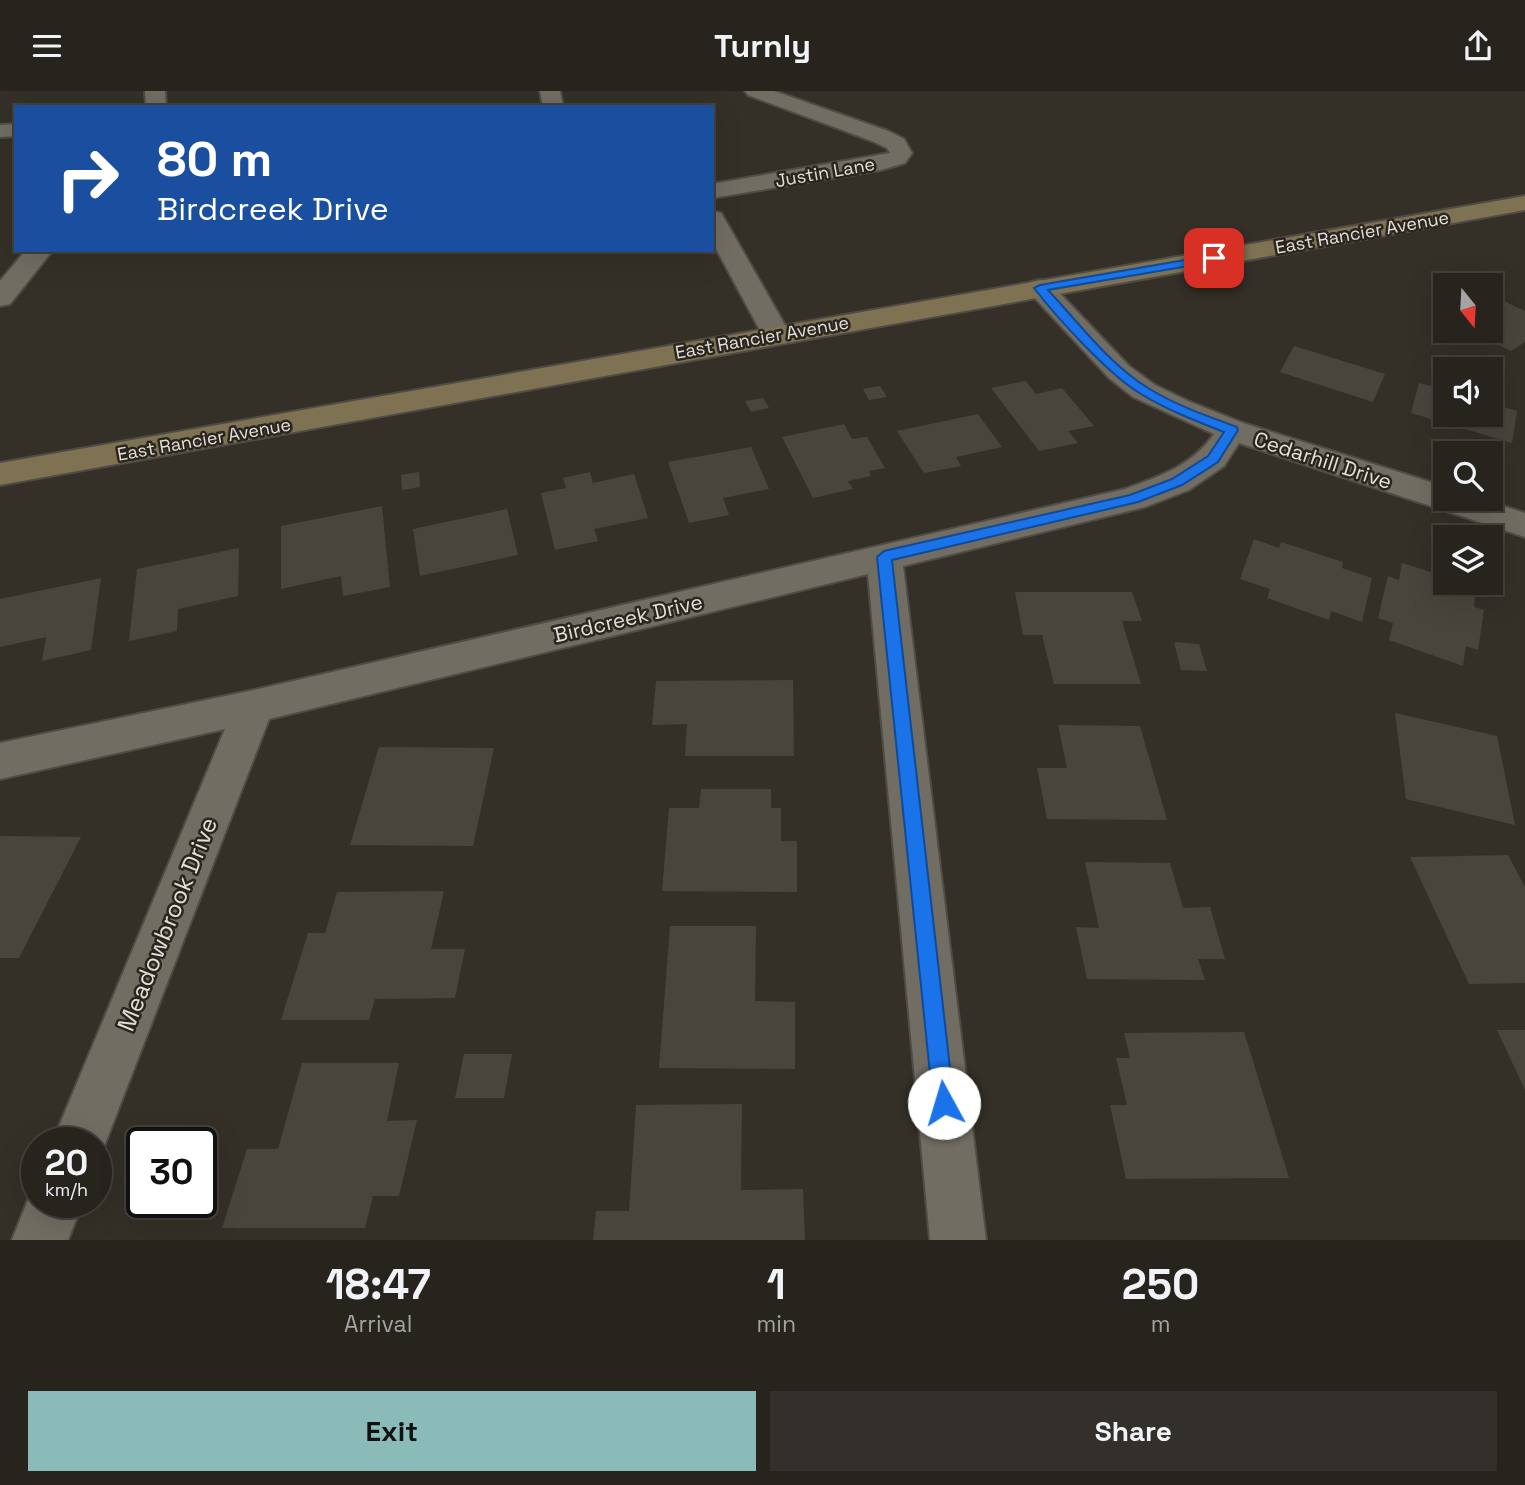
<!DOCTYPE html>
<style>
body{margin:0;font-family:"Space Grotesk",sans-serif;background:#33302b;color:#f1f3f6;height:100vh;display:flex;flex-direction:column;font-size:26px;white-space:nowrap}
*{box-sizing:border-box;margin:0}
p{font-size:23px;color:#a4a4a4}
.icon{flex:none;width:38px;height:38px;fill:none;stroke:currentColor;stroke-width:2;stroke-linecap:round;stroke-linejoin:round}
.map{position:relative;height:1149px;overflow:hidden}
.sheet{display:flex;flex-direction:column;background:#27241e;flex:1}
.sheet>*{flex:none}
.banner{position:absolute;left:14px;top:14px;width:700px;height:147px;border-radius:0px;box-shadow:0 7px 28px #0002,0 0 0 2px #43413c;background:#1a4fa0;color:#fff;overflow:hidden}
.needle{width:46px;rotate:162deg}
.buttons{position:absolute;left:1433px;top:182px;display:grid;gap:14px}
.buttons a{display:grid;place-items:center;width:70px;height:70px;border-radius:0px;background:#27241e;box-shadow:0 7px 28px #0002,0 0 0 2px #43413c;font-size:35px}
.speed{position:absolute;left:21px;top:1036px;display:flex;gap:14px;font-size:35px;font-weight:700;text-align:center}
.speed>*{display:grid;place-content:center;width:91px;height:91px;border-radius:50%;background:#27241e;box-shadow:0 7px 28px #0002,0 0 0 2px #43413c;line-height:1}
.speed small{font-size:18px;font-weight:400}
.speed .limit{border:4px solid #111;border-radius:10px;background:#fff;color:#111}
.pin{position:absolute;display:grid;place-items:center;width:60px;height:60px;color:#fff;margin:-30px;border-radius:14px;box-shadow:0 4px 10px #0006}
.me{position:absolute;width:77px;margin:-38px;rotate:354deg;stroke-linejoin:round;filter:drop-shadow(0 0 5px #0008)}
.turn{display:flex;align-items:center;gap:24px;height:147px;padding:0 28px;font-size:32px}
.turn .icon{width:91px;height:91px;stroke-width:2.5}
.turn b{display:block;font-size:49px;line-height:60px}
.eta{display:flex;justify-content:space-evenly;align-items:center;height:119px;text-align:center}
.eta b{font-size:42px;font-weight:700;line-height:49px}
.primary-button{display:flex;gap:14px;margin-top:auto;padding:14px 28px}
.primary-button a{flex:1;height:80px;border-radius:0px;background:#8bbbb9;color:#111;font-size:28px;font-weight:700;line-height:80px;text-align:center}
.primary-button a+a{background:#33302b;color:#f1f3f6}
header{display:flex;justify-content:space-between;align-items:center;height:91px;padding:0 28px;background:#27241e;font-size:32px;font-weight:700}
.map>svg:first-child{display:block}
</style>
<header><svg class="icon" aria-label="menu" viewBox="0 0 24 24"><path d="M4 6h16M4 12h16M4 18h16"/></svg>Turnly<svg class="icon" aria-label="share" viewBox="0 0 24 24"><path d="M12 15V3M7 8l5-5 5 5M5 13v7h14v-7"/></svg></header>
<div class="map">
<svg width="1525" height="1149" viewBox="0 0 1525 1149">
<rect width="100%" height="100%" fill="#343028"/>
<g fill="#49453c">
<path d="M1491,204L1525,220V251L1511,260L1469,240H1491Z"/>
<path d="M1294,255L1385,283L1373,311L1280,281Z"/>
<path d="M1026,290L1036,303L1062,297L1094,335L1068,340L1078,352L1039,360L991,297Z"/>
<path d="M1419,292L1446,299V324H1491V312L1517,320L1512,352L1411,322Z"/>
<path d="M880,295L887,306L869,309L863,298Z"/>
<path d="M763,307L769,317L751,321L745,310Z"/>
<path d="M978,323L1002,356L956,366L961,375L924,382L897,340Z"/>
<path d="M844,333L852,348L867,346L885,377L869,380L871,385L848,390L853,398L813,407L782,346Z"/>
<path d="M751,356L769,398L723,407L729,424L689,432L668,371Z"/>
<path d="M419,381L420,396L402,399L401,384Z"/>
<path d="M590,381L593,392L634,383L648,427L594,438L598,450L555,459L541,402L566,397L563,387Z"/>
<path d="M382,415L390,496L343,505L341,485L281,498V435Z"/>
<path d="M507,418L518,464L420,485L413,438Z"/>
<path d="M1254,448L1279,457L1281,451L1343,471L1342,477L1372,487L1362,531L1331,520L1329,529L1267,507L1270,498L1240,488Z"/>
<path d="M239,457L238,505L178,518L177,540L129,550L137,478Z"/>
<path d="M1402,472L1446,486V492H1463L1476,496L1474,516L1484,519L1478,559L1466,555L1463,575L1389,549L1393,532L1378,527L1388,485L1399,489Z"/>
<path d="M101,487L91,559L42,570L46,546L0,556V508Z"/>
<path d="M1015,501H1132L1142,530H1122L1141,593H1054L1042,544H1023Z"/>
<path d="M1174,551L1199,553L1207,580L1181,579Z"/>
<path d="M793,589L794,665H685L687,633L652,634L656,590Z"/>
<path d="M1395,622L1497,645L1515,734L1406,708Z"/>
<path d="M1058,634L1140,635L1167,729L1047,728L1037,677H1067Z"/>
<path d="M379,656L494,657L473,755L350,754Z"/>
<path d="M701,698H771V717H781V750H797V801L662,800L669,717H699Z"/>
<path d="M0,745L81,746L19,867H0Z"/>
<path d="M1508,764L1525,796V892L1469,893L1410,766Z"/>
<path d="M1085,771L1170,772L1183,817L1210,816L1225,868H1198L1205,889L1087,888L1076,836L1099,837Z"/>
<path d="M444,800L431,858H465L455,907L375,908L369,929H281L308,842H325L337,801Z"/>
<path d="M670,835H756L755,910L795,911V978L659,977Z"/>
<path d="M1497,939H1525V999Z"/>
<path d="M1244,941L1289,1087L1126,1088L1110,1014H1127L1116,967H1130L1124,942Z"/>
<path d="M464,963H512L504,1007H455Z"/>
<path d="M302,972H399L387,1030L417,1029L399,1105H373L365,1137H222L247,1058H278Z"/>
<path d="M742,1013L741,1099L803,1098L805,1149H593L596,1120H629L636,1014Z"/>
</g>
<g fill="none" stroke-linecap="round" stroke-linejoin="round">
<g stroke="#4f4c45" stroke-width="4">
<g id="minor">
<path d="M145,0H165L166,16H146Z"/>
<path d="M540,0H560L563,16H543Z"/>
<path d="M745,0H774L888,40L904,48L912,62L905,72L881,79L712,107V93L890,62L887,57L872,50L748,4Z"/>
<path d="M16,33V45L0,46V34Z"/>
<path d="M712,120L721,122L724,127L790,243L786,249L776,251L766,249L762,243L712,150Z"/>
<path d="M26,159H53L10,213L0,215V190Z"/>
<path d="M1040,189L1049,191L1129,275L1155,294L1188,310L1243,332L1446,396V408H1481L1525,422V446L1239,352L1224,375L1189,399L1145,416L903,475L986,1149H930L868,483L269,628L98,1071L96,1052H52L225,638L0,688V652L254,599L1125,398C1160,385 1192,375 1214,343L1133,306L1109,287L1031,203L1027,197L1031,191Z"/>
<path d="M35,1091L37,1111H83L68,1149H12Z"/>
</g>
</g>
<g stroke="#4f4c45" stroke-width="4">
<path id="secondary" d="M1525,105V119L0,394V372Z"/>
</g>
<use href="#minor" fill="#716d63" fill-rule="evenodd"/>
<use href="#secondary" fill="#7e7252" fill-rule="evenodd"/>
</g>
<path fill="#1a73e8" stroke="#114b97" stroke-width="2" d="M1214,164L1218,165V170L1048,199C1079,232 1109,273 1148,297C1175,314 1207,325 1237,336L1238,339L1218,371L1182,394L1138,411L892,469L954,1012L951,1020L944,1023L936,1020L933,1012L877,466L884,460L1130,404L1172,388L1208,365L1224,341C1196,330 1167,319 1141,303C1109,284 1058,228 1034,197L1040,194Z"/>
<g text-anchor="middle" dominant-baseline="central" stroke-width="5" stroke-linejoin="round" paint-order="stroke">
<g font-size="18" fill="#e3e0db" stroke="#2a261e">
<text transform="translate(825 81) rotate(-10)">Justin Lane</text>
<text transform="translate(1362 141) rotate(-10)">East Rancier Avenue</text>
<text transform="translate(762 246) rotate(-10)">East Rancier Avenue</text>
<text transform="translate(204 348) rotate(-10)">East Rancier Avenue</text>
</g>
<g font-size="21" fill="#e3e0db" stroke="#2a261e">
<text transform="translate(1323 369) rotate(18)">Cedarhill Drive</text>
<text transform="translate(628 527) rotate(-13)">Birdcreek Drive</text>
</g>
<g font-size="24" fill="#e3e0db" stroke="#2a261e">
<text transform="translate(167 833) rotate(-68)">Meadowbrook Drive</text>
</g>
</g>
</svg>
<div class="buttons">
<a><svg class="needle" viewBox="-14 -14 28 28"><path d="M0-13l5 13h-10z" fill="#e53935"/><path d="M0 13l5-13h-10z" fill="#a4a4a4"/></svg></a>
<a><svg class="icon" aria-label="sound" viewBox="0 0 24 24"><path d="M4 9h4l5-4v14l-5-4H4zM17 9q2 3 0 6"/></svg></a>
<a><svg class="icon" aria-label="search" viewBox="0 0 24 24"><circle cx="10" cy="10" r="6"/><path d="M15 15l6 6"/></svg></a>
<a><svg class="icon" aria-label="layers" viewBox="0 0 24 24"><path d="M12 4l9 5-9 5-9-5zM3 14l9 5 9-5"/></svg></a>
</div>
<div class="speed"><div>20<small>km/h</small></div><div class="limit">30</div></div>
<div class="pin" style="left:1214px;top:167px;background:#d93025"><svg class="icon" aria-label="arrive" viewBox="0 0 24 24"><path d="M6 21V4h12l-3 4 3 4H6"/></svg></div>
<svg class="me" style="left:944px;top:1012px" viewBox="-20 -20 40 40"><circle r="19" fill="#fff"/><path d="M0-13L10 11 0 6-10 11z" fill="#1a73e8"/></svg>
<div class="banner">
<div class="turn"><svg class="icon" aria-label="right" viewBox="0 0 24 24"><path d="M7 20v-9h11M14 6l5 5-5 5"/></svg><div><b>80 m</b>Birdcreek Drive</div></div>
</div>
</div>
<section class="sheet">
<div class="eta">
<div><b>18:47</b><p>Arrival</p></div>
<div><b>1</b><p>min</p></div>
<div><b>250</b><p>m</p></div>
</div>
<div class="primary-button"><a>Exit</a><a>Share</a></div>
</section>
